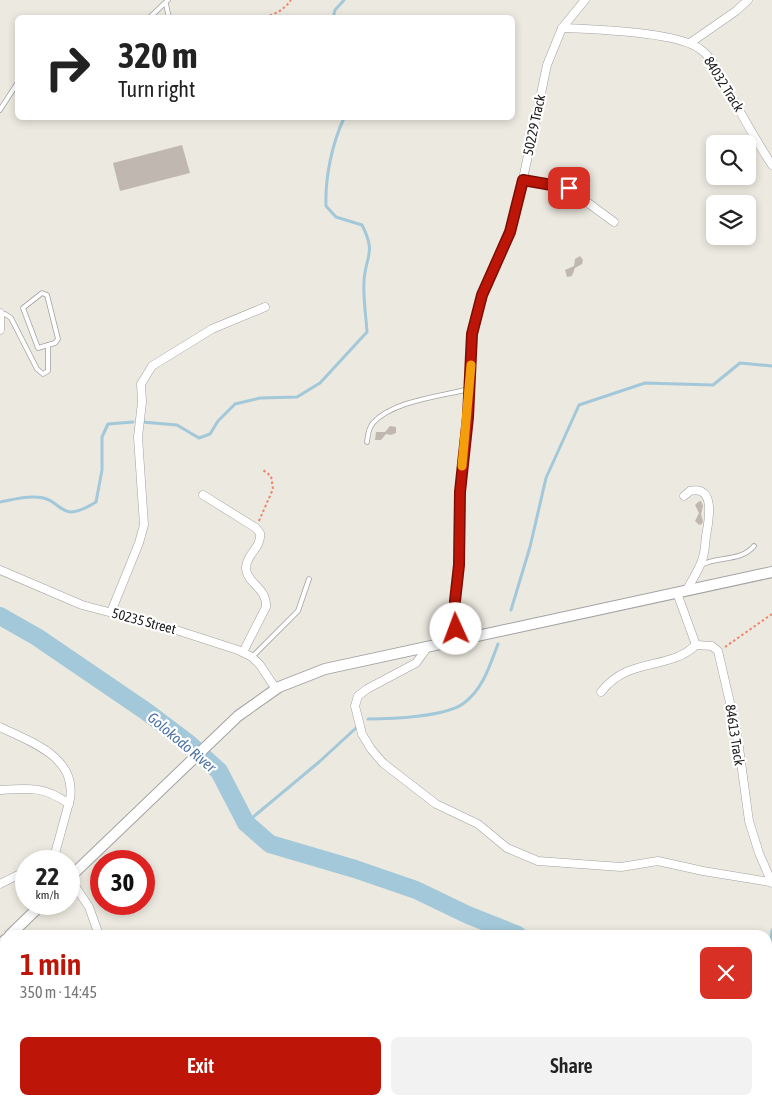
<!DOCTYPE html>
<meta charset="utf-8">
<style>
body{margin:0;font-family:"Asap Condensed",sans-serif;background:#f2f2f2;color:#222;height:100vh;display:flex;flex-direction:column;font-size:19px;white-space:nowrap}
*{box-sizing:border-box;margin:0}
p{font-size:16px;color:#767676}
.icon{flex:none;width:28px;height:28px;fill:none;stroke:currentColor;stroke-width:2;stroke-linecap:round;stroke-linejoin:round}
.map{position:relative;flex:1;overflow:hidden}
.drawer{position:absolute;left:0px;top:930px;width:772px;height:175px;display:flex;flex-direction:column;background:#fff;border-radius:15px 15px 0 0;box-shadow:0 2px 8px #0003}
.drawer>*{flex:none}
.banner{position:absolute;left:15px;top:15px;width:500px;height:105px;border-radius:8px;box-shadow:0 2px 8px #0003;background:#fff;color:#222;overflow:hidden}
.buttons{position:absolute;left:706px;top:135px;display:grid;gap:10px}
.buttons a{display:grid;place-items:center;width:50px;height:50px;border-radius:8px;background:#fff;box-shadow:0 2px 8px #0003;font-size:25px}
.speed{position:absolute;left:15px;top:850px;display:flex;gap:10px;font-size:25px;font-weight:700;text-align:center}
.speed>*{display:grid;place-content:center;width:65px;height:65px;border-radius:50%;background:#fff;box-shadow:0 2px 8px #0003;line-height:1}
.speed small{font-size:12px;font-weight:400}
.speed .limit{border:8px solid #d22;background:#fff;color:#111}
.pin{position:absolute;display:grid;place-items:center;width:42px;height:42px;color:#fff;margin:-21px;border-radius:10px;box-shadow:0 2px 8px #0006}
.me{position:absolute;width:55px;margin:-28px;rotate:358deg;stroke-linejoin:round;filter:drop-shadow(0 0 4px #0008)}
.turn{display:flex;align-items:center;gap:18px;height:105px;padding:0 20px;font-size:22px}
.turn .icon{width:65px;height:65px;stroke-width:2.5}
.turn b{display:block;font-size:35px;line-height:42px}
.round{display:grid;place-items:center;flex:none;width:52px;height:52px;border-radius:8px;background:#f2f2f2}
.overview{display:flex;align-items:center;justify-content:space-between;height:85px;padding:0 20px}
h1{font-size:30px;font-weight:600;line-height:38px;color:#bd1608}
.button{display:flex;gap:10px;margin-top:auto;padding:10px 20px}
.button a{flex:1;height:58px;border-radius:8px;background:#bd1608;color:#fff;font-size:20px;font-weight:600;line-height:58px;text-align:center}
.button a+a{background:#f2f2f2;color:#222}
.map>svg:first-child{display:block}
</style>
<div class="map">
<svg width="772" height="1105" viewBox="0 0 772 1105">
<rect width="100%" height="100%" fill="#ece9e0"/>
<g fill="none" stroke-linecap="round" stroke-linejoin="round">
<g stroke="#a2c8d9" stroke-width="3">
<path d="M333,18L335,10L344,0"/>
<path d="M142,422L177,425L199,438L210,434L218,421L235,404L260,398L297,397L320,383L367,332C366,316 363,298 364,282C365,256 377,254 362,225L336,217L326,206C325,177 332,144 344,118"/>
<path d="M0,502C11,500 24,496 35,497C65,497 56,527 96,502L102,470V437L108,424L133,422"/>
<path d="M511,610L530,547L546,478L579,405L645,383L713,385L740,363L772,366"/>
<path d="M368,719C390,719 446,717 464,703C483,689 490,665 498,644"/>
<path d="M246,823L319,762L356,728"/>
<path d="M768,958L772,930"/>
</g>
<g stroke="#a2c8d9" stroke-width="18">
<path d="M0,616L37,637L147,712L188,743L219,771L246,823L270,844L355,869L416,890L468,915L518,935"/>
<path d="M768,987H772"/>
</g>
</g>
<g fill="#c0b8b0">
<path d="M182,145L190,173L120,191L113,163Z"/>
<path d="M580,256L583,260L582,264L575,268L572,276L567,277L565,270L574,266L575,259Z"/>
<path d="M390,426L396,427V433L391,435L386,434L381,440H375L376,432H385Z"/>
<path d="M701,501L703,506L701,514L703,521L702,524L699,525L695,521L699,513L695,505L698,502Z"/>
</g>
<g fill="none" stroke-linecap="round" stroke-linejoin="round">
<g stroke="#a2a2a2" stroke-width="5.5">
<g id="service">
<path d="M166,4L169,18"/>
<path d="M149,18L168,0"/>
<path d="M0,110L18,82"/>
<path d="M42,293L47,295L58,339L55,343L38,348L23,308Z"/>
<path d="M0,316L5,314L11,318L37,369L43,374L48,371V345"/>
<path d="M367,442C368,435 368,429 373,423C392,401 442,396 469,389"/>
<path d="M701,565C718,556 741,562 754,546"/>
<path d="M252,657L298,611L309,579"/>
</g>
</g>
<g stroke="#a2a2a2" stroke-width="9">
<g id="minor">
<path d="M562,28C593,29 678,32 700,49C713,58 720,76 728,90C742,115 756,141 772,165"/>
<path d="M690,43L736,11L748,0"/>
<path d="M523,180L569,189L614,222"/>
<path d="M0,313V330"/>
<path d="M203,495L256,528L260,533C262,548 245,555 246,569C248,585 267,587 266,607L243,652"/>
<path d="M684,496L690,491C716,485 709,520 706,536C705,545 705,555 701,563C697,573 691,582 686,591"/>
<path d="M0,570L82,605L173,629L238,650L252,657L260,665L276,689"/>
<path d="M111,612L139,543L144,525L138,437L142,402L141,384L152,366L212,329L265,307"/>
<path d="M461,641L456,629L455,601L459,565L460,492L468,417L472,333L482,295L515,217L547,65L562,28L585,0"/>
<path d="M696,645L712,646L718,651L737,733L749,821L759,853L772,883"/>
<path d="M427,648L416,663L367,689L358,696L355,706L362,734L371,749L383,763L436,804L478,824L507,848L538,861L621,867L658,861L703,871L770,882"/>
<path d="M601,692C629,656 669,671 696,645L677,593"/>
<path d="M0,727C31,742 77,757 70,799L53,861"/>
<path d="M0,790C28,788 45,786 69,804"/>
<path d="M69,877L89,907L99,935"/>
<path d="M0,884L26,871"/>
<path d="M131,1100V1105"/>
<path d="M44,1105L47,1100"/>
<path d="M407,1105L408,1100"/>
</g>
</g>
<g stroke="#a2a2a2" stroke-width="12">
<g id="tertiary">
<path d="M69,878L238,716L279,687L325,669L772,572"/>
<path d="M10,935L42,904"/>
<path d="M0,945L5,940"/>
</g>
</g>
<g stroke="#f3826a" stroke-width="2" stroke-dasharray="2.5 2.5" stroke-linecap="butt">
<path d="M260,18C274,15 283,11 291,0"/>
<path d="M259,521L273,489L271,476L263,470"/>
<path d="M725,647L772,614"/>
</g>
<use href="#service" stroke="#fff" stroke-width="4"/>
<use href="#minor" stroke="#fff" stroke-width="8"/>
<use href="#tertiary" stroke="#fff" stroke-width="10"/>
</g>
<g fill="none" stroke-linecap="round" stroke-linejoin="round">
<g stroke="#7b0e05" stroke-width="12">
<path id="route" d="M456,629L455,601L459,565L460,492L468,417L472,334L482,295L510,232L523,180L569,188"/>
</g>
<use href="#route" stroke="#bd1608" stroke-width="9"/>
<path stroke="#f59e0b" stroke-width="9" d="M462,466L471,365"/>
</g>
<g text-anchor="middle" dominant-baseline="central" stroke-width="4.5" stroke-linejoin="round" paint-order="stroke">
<g font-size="14" fill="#1b1b1b" stroke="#fff">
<text transform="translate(724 84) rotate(58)">84032 Track</text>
<text transform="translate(534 125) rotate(-78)">50229 Track</text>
<text transform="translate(144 621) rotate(15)">50235 Street</text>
<text transform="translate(735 735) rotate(81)">84613 Track</text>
</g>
<g font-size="15" font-style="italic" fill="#4c72a5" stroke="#fff">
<text transform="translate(182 742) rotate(40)">Golokodo River</text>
</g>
</g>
</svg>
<div class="buttons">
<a><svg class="icon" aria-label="search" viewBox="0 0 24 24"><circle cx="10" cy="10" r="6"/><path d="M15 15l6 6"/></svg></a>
<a><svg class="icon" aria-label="layers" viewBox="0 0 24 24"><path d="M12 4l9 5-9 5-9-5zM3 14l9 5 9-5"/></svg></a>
</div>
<div class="speed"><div>22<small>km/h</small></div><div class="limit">30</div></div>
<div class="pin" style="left:569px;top:188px;background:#d93025"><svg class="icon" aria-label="arrive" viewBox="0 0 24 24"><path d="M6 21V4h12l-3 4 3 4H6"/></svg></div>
<svg class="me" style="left:456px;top:629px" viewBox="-20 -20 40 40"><circle r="19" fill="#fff"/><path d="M0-13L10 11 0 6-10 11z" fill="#bd1608"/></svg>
<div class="banner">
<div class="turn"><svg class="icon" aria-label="right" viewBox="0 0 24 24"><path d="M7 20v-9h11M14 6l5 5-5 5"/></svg><div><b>320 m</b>Turn right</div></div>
</div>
<section class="drawer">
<div class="overview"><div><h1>1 min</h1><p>350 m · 14:45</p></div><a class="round" style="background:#d93025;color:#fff"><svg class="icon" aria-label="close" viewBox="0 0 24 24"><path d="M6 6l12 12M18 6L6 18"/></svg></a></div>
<div class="button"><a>Exit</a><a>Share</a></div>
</section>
</div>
